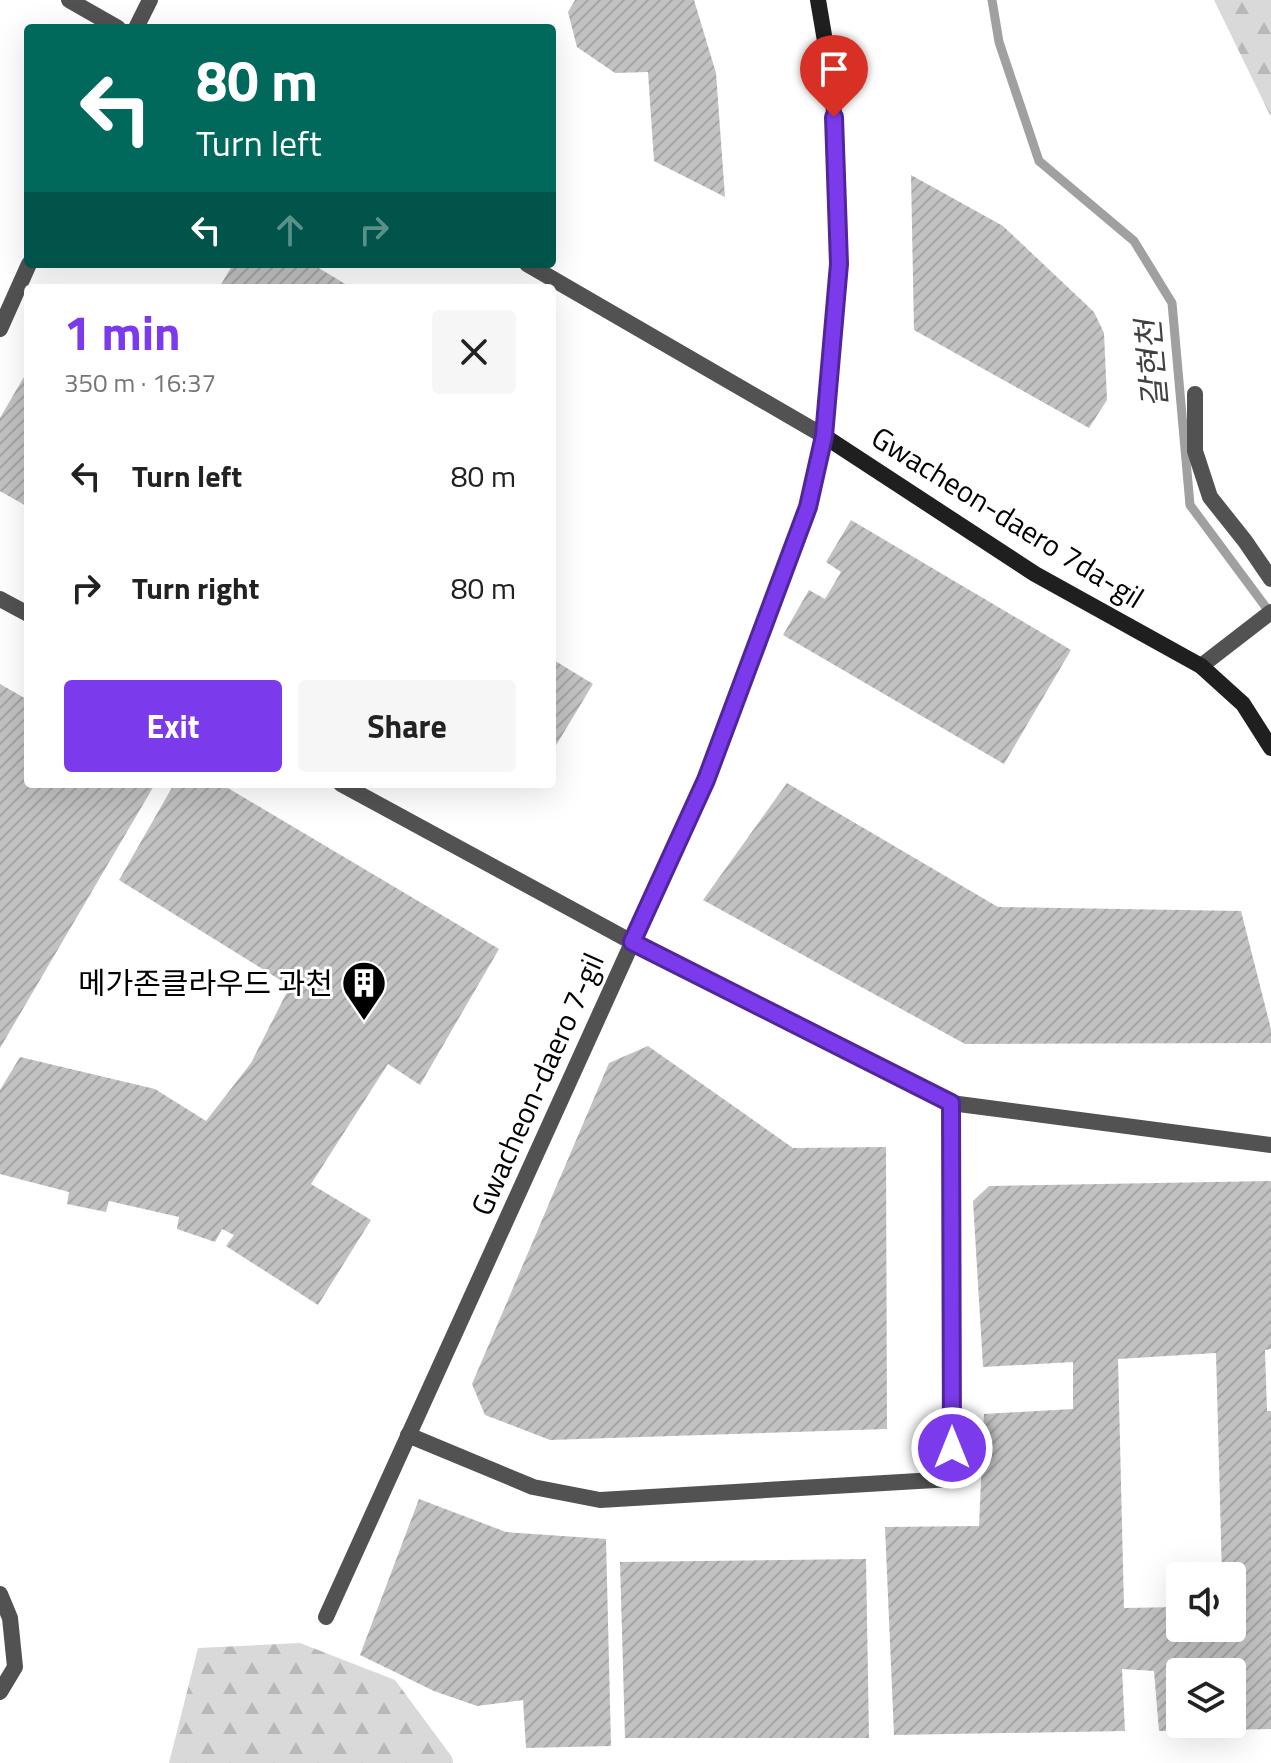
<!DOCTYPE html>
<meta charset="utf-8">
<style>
body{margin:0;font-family:"Titillium Web","Noto Sans KR",sans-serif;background:#f6f6f6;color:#222;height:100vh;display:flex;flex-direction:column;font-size:30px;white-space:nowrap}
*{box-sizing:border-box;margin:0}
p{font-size:26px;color:#767676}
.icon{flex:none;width:44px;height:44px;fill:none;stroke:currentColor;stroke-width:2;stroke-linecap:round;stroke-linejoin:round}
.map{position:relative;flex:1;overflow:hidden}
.side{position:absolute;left:24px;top:284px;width:532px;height:504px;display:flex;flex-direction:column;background:#fff;border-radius:8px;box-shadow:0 8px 32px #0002}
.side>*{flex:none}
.banner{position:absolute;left:24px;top:24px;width:532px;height:244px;border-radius:8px;box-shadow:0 8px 32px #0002;background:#00695c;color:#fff;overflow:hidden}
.controls{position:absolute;left:1166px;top:1562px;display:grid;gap:16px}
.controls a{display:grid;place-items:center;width:80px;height:80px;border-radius:8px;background:#fff;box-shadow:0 8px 32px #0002;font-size:40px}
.pin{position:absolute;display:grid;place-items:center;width:68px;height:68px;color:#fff;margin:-82px -34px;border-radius:50% 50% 50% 0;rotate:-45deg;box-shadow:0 0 8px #0007}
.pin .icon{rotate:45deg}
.me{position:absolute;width:88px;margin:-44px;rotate:0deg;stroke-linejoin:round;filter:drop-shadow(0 0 6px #0008)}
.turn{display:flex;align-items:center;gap:28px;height:168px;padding:0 40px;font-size:36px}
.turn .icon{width:104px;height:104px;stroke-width:2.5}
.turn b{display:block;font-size:56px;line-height:68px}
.lanes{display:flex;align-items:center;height:76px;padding:0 40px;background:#0003;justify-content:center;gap:40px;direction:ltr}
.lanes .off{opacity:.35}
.round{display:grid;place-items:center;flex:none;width:84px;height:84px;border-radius:8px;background:#f6f6f6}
.head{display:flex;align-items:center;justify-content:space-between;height:136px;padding:0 40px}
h1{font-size:48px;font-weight:700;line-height:60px;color:#7c3aed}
.primary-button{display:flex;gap:16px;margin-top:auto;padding:16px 40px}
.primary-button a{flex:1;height:92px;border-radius:8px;background:#7c3aed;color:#fff;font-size:32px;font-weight:700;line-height:92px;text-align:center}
.primary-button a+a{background:#f6f6f6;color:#222}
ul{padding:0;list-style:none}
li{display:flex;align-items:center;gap:24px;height:112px;padding:0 40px}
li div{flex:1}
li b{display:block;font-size:30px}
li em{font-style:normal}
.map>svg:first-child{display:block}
</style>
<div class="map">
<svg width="1271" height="1763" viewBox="0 0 1271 1763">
<defs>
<pattern id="forest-firs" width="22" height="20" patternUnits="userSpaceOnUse" patternTransform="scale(2)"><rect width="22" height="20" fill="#d9d9d9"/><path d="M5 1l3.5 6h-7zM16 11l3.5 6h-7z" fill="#b8b8b8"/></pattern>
<pattern id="building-hatch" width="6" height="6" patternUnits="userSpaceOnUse" patternTransform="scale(2)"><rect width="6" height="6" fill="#c2c2c2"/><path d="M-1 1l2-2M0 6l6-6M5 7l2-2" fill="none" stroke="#a5a5a5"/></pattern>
</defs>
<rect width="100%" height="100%" fill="#fff"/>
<g fill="url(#forest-firs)">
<path d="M1214,0H1271V117Z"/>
<path d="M300,1643L395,1680L452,1757L453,1763H169L198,1648Z"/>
</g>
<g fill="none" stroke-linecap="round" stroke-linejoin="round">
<path stroke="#a0a0a0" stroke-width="9" d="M992,0L999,42L1039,161L1134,241L1172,303L1190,505L1271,614"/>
</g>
<g fill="url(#building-hatch)" fill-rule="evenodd">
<path d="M575,0H694L716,73L725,197L654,161L648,72L615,73L577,47L568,12Z"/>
<path d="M911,175L1003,226L1094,312L1104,333L1107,400L1089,428L914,330Z"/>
<path d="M233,264H312L352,288H219Z"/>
<path d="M28,370V507L0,491V418Z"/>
<path d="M851,520L1071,650L1004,764L783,635L809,590L825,599L841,572L826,562Z"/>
<path d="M552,659L593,684L552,752Z"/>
<path d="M0,684L28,700V784H155L0,1048Z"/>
<path d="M787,783L998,907L1241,911L1271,1029V1043L965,1044L703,900Z"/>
<path d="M174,784H221L499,949L420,1085L388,1064L311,1184L371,1220L318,1305L226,1246L234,1235L222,1229L215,1242L177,1229L179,1217L109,1201L106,1212L67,1204L69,1192L0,1174V1090L20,1057L155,1089L206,1121L251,1063L290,986L119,880Z"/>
<path d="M648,1046L793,1148L886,1147L887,1429L550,1440L485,1415L472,1384L609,1063Z"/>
<path d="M1271,1181V1349L1265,1350L1267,1411H1271V1729L1159,1731L1154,1671L1122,1669L1125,1731L894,1735L885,1527L979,1526L984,1414L1073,1409V1362L983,1367L973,1201L989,1186ZM1216,1353L1222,1576H1232V1628H1180V1607L1124,1608L1118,1359ZM1180,1672H1232V1724H1180Z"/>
<path d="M419,1499L506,1532L606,1539L611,1746L526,1748L523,1700L477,1706L434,1691L360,1655Z"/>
<path d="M866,1559L869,1738H625L620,1562Z"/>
</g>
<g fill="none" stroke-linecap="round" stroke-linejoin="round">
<g stroke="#525252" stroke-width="16">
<path d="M69,0L118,28"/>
<path d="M136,28L150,0"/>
<path d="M0,329L29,264"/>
<path d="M1195,394V451L1210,497L1245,541L1271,579"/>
<path d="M0,599L28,614"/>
<path d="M1201,666L1271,612"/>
<path d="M341,784L632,942L951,1103L1271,1145"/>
<path d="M408,1435L533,1487L600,1500L952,1479L951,1103"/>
<path d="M0,1594L10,1618L15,1667L0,1692"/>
<path d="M326,1617L706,780L808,507L824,436L527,264"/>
</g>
<path stroke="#1f1f1f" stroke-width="16" d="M818,0L833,88L839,264L824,436L1035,574L1201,666L1243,704L1271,748"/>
</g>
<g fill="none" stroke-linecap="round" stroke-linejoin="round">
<g stroke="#51269a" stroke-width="20">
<path id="route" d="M834,117L839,264L824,436L808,507L706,780L632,942L951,1103L952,1448"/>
</g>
<use href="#route" stroke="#7c3aed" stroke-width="14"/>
</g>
<defs>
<g id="building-pin" transform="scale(2.3)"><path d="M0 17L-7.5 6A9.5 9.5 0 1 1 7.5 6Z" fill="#000" stroke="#fff"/><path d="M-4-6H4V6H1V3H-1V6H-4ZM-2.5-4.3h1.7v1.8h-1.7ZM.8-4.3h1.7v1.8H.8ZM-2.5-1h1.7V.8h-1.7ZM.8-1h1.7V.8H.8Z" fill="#fff"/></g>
</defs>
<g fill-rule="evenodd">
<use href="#building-pin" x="364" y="983"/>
</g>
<g text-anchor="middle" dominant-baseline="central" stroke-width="6" stroke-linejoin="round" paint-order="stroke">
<g font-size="30" fill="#000" stroke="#fff">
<text transform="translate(1008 517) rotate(32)">Gwacheon-daero 7da-gil</text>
<text transform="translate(537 1084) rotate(-66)">Gwacheon-daero 7-gil</text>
</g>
<g font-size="30" fill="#000" stroke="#fff" text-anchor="end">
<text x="333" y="983">메가존클라우드 과천</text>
</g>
<g font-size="32" font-style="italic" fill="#414141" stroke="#fff">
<text transform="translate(1151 364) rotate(-95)">갈현천</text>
</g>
</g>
</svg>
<div class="controls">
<a><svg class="icon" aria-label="sound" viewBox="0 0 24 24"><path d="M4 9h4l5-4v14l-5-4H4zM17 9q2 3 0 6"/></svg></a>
<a><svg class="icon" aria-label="layers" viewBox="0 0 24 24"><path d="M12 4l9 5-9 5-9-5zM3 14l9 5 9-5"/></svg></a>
</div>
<div class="pin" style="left:834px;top:117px;background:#d93025"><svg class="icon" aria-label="arrive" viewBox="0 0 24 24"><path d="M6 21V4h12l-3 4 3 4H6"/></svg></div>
<svg class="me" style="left:952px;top:1448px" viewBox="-20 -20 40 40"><circle r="17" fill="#7c3aed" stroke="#fff" stroke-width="3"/><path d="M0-11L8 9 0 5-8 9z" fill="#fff"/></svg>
<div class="banner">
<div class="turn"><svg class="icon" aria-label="left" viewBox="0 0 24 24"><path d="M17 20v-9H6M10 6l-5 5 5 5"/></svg><div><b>80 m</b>Turn left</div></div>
<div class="lanes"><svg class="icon" aria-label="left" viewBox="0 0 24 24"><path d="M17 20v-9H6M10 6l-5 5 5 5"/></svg><svg class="icon off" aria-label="ahead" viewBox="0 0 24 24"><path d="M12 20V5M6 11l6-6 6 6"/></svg><svg class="icon off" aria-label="right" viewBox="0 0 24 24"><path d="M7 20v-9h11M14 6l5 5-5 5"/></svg></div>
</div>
<section class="side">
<div class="head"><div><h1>1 min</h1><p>350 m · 16:37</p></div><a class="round"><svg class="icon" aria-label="close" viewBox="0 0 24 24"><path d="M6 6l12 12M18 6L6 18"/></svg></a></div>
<ul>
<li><svg class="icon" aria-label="left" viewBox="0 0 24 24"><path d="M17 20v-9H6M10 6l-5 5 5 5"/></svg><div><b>Turn left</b></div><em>80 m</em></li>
<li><svg class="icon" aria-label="right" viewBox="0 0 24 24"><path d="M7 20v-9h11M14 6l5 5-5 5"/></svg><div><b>Turn right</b></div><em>80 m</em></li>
</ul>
<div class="primary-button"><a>Exit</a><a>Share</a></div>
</section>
</div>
